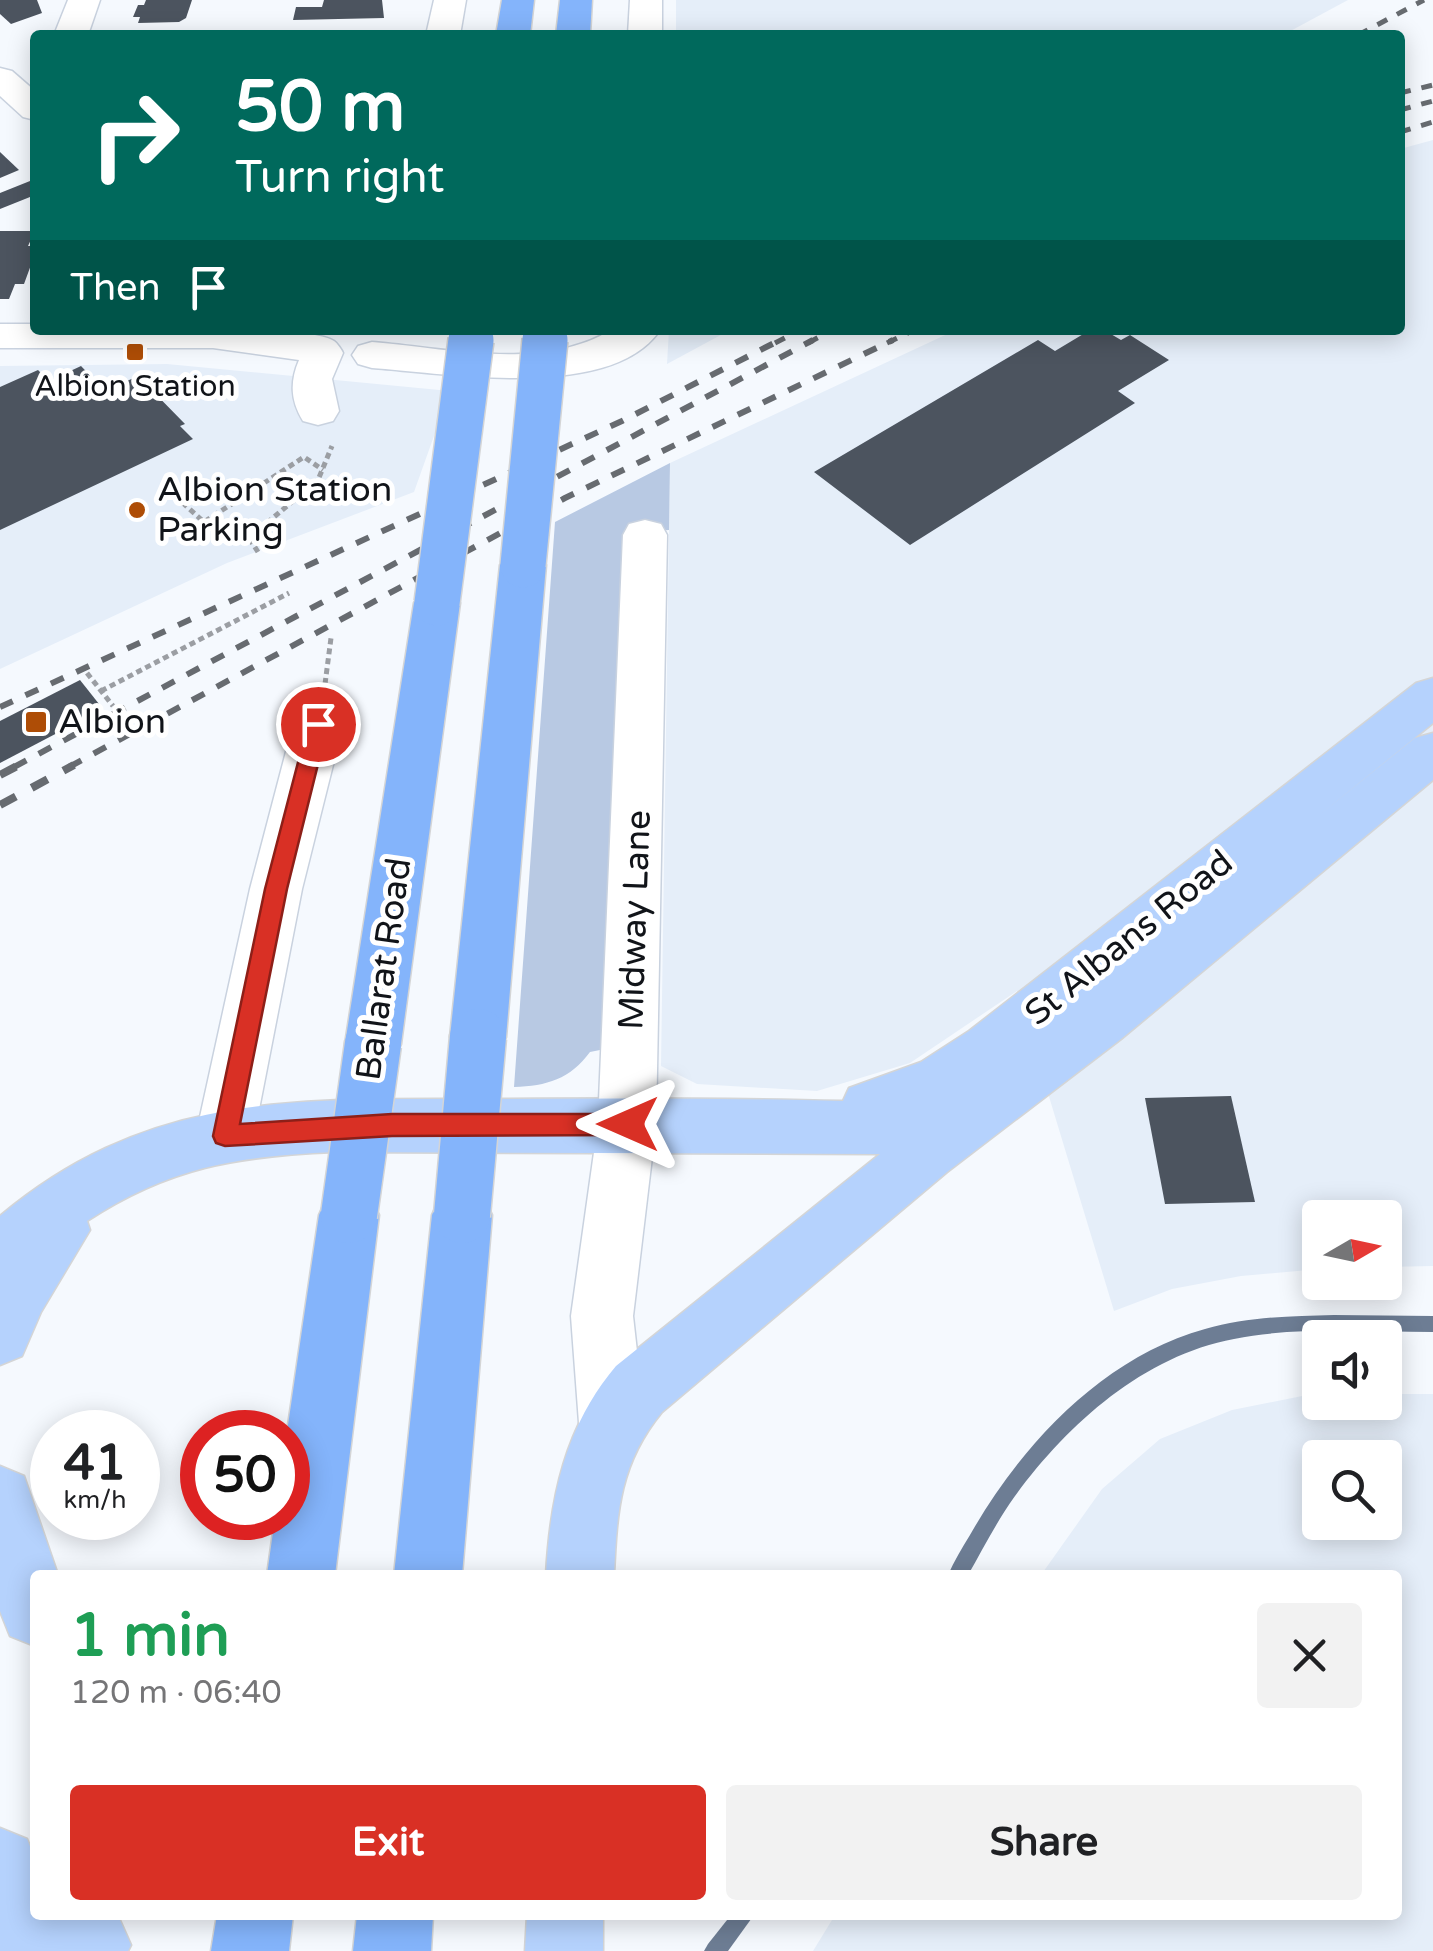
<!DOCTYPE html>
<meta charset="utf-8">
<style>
body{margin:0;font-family:"Varela Round",sans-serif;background:#f2f2f2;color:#202124;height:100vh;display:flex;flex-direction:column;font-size:38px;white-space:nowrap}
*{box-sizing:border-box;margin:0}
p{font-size:32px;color:#757577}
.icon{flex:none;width:55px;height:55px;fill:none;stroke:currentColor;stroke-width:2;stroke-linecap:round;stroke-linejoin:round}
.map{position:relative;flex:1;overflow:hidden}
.panel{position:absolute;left:30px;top:1570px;width:1372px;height:350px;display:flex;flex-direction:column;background:#fff;border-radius:10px;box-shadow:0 5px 25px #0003}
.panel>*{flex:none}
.guide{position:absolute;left:30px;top:30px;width:1375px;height:305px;border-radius:10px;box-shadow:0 5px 25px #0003;background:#00695c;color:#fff;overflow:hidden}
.needle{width:65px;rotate:81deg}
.fabs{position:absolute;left:1302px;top:1200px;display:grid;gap:20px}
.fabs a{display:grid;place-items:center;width:100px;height:100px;border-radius:10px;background:#fff;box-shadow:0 5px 25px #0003;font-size:50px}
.speed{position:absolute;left:30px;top:1410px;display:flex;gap:20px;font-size:50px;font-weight:700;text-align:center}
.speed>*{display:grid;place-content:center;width:130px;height:130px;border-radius:50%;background:#fff;box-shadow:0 5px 25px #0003;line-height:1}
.speed small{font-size:25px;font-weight:400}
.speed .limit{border:15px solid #d22;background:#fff;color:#111}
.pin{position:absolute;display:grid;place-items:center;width:85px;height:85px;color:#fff;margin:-42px;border:5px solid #fff;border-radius:50%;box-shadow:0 2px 10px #0007}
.me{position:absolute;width:110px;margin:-55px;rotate:270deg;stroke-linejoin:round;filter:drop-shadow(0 0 8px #0008)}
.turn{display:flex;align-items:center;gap:35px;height:210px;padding:0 40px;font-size:45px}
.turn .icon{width:130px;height:130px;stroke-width:2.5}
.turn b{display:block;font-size:70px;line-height:85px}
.then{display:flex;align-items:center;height:95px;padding:0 40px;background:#0003;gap:20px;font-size:38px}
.round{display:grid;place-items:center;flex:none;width:105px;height:105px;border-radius:10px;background:#f2f2f2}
.head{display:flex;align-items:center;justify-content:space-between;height:170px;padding:0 40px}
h1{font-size:60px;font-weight:700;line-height:75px;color:#1e9e55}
.primary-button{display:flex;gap:20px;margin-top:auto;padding:20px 40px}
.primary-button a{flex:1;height:115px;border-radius:10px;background:#d93025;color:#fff;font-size:40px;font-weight:700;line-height:115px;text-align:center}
.primary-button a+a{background:#f2f2f2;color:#202124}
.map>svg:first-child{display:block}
</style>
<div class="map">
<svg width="1433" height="1951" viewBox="0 0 1433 1951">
<rect width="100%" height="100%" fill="#f5f9fe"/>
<g fill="#e5eef9" fill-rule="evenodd">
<path d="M676,0H1348L1283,35H676Z"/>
<path d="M1433,140V1266L1385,1267V1218H1320V1269L1241,1276L1172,1289L1114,1311L1017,991L910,1063L817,1091L697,1084L661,1066L670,463L956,330H1400V149Z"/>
<path d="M669,330H730L667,364Z"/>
<path d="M167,364L450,391L414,492L227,563L0,669V366Z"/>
<path d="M1312,1394H1320V1402H1385V1394H1433V1951H813L835,1915H1398V1575H1041L1102,1489L1160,1439L1232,1410ZM1320,1458H1385V1522H1320Z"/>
</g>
<path fill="#b8c9e3" d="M670,463L669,530L649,531L600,1050L590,1052C570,1079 547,1086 514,1087L555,522Z"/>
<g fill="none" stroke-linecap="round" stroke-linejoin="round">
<g fill="#6d7d94" fill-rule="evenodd">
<path d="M1334,1315L1433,1316V1332C1368,1332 1299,1326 1234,1339C1143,1356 1068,1424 1015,1496C997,1521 983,1549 968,1575H948C954,1561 962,1548 970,1535C1021,1445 1103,1357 1205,1329C1247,1317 1290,1316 1334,1315Z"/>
<path d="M731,1915H754L728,1951H704L708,1944Z"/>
</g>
</g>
<g fill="#4c545f">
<path d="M0,0H37L42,13L11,24L0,14Z"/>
<path d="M146,0H192L186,18L179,22L138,23L140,17H133L138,5H144Z"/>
<path d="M324,0H382L384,18L293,20L296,7H322Z"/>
<path d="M289,30L318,31L355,30L354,35H279Z"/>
<path d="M0,152L19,170L0,178Z"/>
<path d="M35,179V195L0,209V193Z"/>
<path d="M0,231H35L28,246H35V254L24,284H15L9,299H0Z"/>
<path d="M1090,330H1104L1121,340L1130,335L1169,360L1118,391L1135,403L910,545L814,472L1038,340L1055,351Z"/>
<path d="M81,366L105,391L138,376L185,424L180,426L193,439L0,530V387L38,370L49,381Z"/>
<path d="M80,680L103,709L0,763V721Z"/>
<path d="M1231,1096L1255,1202L1165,1204L1145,1098Z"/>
</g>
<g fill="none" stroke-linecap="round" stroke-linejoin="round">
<g stroke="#c9d2df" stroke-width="3">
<g id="minor">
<path d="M68,0H100L88,35H54Z"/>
<path d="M434,0H466L460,35H426Z"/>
<path d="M630,0H662V35H628Z"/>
<path d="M0,68L12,71L35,91V120L23,117L0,96Z"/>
<path d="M0,324H35V330C86,330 301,321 334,341C337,343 342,350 343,353L332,379L339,411L333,421L318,425L303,421C290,400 290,381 299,360L213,348H0Z"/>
<path d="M611,330H660C612,402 445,373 372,368L358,364L352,355L358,346L372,342C449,348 541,372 611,330Z"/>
<path d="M645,520L661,524L667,535L656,1124L633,1316L645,1423L635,1446L612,1456L589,1446L579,1423L571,1316L598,1124L623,535L629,524Z"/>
<path d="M318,706L335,712L343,725L302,889L254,1135L246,1154L225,1162L204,1154L196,1135L250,889L293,725L301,712Z"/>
</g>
</g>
<g stroke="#d4d5d6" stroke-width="3">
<g id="major">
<path d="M1433,678V723L1312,821L1415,738L1433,733V780L1121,1039L947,1172L662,1412C620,1463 617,1510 614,1575H546C550,1498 565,1426 616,1366L880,1154L335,1152C238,1156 169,1167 87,1221L90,1230L41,1312L22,1356L0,1365V1216C154,1087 307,1100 495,1099C611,1098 727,1098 843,1101L849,1088L921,1062L969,1031L1416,683Z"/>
<path d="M0,1466L24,1476L58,1575H35V1646L10,1636L0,1611Z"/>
<path d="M0,1828L27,1839L35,1859V1915H113L119,1918L131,1945L128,1951H0Z"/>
<path d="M527,1915H603V1951H525Z"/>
</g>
</g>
<g stroke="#d4d5d6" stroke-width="3">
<g id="highway">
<path d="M502,0H534L530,35H496Z"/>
<path d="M560,0H592L590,35H556Z"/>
<path d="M523,549L539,554L546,565L506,1037L498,1054L478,1062L458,1054L450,1037L500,565L507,554Z"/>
<path d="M437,586L453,591L460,603L401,1044L393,1061L373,1069L353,1061L345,1044L414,603L421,591Z"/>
<path d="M349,1187L370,1195L379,1215L335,1575H267L275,1518H288L287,1432L319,1215L328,1195Z"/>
<path d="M462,1187L483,1195L492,1215L462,1575H394L432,1215L441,1195Z"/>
<path d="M217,1915H293L289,1951H211Z"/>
<path d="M357,1915H433L431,1951H353Z"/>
</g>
</g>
<g stroke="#9b9ea3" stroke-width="5" stroke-dasharray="6 4" stroke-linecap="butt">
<path d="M175,496L204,522L304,457L323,470"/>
<path d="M258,552L249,538L318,480L332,446"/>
<path d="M87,673L113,706"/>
<path d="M325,684L331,638"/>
<path d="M101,691L289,593"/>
</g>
<use href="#minor" fill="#fff" fill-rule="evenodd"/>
<use href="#major" fill="#b5d2fd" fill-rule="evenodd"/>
<use href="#highway" fill="#84b4fb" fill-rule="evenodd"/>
<g stroke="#676b70" stroke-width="5" stroke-dasharray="11 11" stroke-linecap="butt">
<path d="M1358,35L1424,0"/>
<path d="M1400,93L1433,85"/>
<path d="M1400,110L1433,101"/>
<path d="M1400,132L1433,122"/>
<path d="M775,343L800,330"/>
<path d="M808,343L832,330"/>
<path d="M887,343L914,330"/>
</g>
<g stroke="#676b70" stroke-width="6" stroke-dasharray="14 14" stroke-linecap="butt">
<path d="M0,707L622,421L780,340"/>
<path d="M14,767L813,340"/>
<path d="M69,767L565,498L893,340"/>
</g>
<g stroke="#676b70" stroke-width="8" stroke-dasharray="18 18" stroke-linecap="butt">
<path d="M0,775L19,765"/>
<path d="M0,805L74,765"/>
</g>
<g stroke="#d4d5d6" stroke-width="38" stroke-linecap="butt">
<g id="highway-bridge-far2">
<path d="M470,343L472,330"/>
<path d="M545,343L546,330"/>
</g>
</g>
<g stroke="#d4d5d6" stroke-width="48" stroke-linecap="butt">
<g id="highway-bridge-far1">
<path d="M523,565L545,340"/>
<path d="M437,603L471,340"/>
</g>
</g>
<g stroke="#d4d5d6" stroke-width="59" stroke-linecap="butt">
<g id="highway-bridge">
<path d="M349,1215L373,1044"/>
<path d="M462,1215L478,1037"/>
</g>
</g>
<use href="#highway-bridge-far2" stroke="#84b4fb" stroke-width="36"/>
<use href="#highway-bridge-far1" stroke="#84b4fb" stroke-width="45"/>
<use href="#highway-bridge" stroke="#84b4fb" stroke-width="56"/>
</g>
<path fill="#d93025" stroke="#8d1f18" stroke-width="2.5" d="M318,717L328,724L287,889L240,1124L392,1114H628L636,1117L640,1124L636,1132L628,1135L392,1136L225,1146L216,1143L213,1136L265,889L308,724Z"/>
<g fill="#ae4d06" stroke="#fff" stroke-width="4">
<rect x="125" y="342" width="20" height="20" rx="5"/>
<circle cx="137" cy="510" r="10"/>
<rect x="24" y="710" width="24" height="24" rx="5"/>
</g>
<g text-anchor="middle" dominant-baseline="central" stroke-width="10" stroke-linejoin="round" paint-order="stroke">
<g font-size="30" fill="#111419" stroke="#fff">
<text x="135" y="386">Albion Station</text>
</g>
<g font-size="35" fill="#111419" stroke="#fff" text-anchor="start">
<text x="157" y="490">Albion Station<tspan x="157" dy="40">Parking</tspan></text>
<text x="58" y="722">Albion</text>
</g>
<g font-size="35" fill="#111419" stroke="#fff">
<text transform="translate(635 920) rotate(-88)">Midway Lane</text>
<text transform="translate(1129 938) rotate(-39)">St Albans Road</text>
<text transform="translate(384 969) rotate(-82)">Ballarat Road</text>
</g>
</g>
</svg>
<div class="fabs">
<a><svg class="needle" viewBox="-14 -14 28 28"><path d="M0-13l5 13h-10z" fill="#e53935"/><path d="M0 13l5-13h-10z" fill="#757577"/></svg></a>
<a><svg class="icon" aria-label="sound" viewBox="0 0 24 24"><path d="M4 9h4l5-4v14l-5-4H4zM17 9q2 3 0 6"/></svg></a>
<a><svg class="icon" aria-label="search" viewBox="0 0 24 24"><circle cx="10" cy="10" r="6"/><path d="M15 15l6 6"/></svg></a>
</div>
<div class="speed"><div>41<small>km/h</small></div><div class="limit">50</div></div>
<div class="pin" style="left:318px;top:724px;background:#d93025"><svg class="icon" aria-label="arrive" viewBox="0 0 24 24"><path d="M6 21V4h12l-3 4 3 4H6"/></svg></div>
<svg class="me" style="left:628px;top:1124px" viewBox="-20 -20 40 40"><path d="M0-17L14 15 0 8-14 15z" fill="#d93025" stroke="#fff" stroke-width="4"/></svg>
<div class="guide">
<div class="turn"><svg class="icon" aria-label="right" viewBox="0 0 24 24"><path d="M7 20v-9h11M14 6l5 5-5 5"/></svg><div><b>50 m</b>Turn right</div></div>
<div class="then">Then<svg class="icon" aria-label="arrive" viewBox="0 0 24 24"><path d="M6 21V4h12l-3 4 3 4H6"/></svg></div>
</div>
<section class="panel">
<div class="head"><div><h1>1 min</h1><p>120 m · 06:40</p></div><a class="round"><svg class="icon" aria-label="close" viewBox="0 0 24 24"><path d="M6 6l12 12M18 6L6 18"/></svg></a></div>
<div class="primary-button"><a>Exit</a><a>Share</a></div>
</section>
</div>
